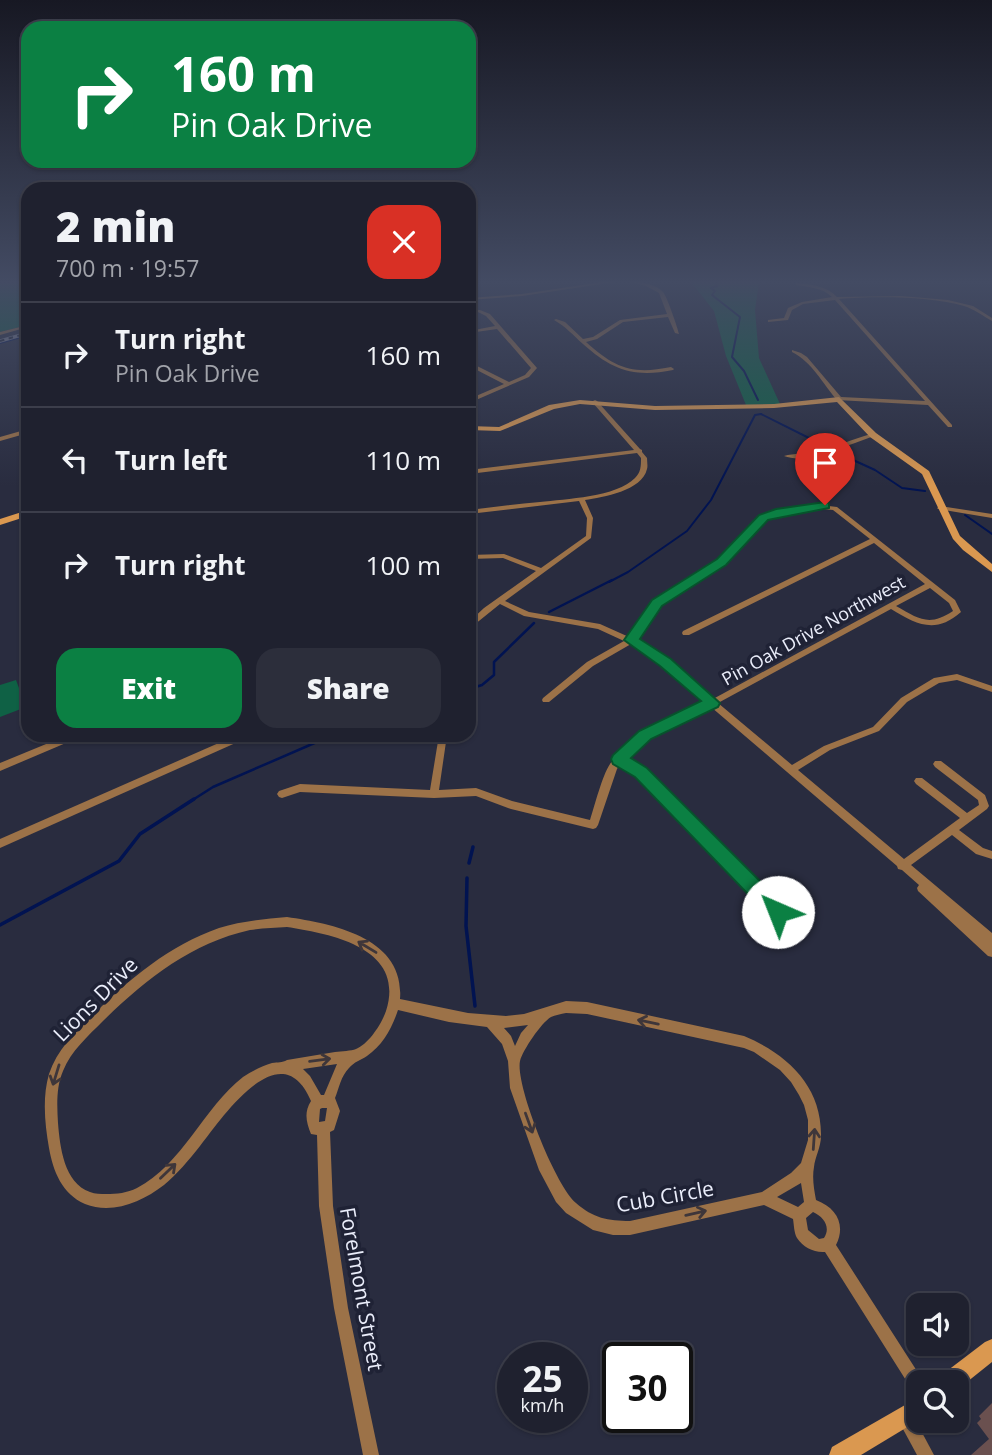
<!DOCTYPE html>
<meta charset="utf-8">
<style>
body{margin:0;font-family:"Open Sans",sans-serif;background:#2c2e3b;color:#f1f3f6;height:100vh;display:flex;flex-direction:column;font-size:26px;white-space:nowrap}
*{box-sizing:border-box;margin:0}
p{font-size:23px;color:#a1a3aa}
.icon{flex:none;width:38px;height:38px;fill:none;stroke:currentColor;stroke-width:2;stroke-linecap:round;stroke-linejoin:round}
.map{position:relative;flex:1;overflow:hidden}
.panel{position:absolute;left:21px;top:182px;width:455px;height:560px;display:flex;flex-direction:column;background:#1f212f;border-radius:21px;box-shadow:0 2px 5px #0004,0 0 0 2px #3c3e4b}
.panel>*{flex:none}
.top-card{position:absolute;left:21px;top:21px;width:455px;height:147px;border-radius:21px;box-shadow:0 2px 5px #0004,0 0 0 2px #3c3e4b;background:#0b8043;color:#fff;overflow:hidden}
.buttons{position:absolute;left:906px;top:1293px;display:grid;gap:14px}
.buttons a{display:grid;place-items:center;width:63px;height:63px;border-radius:14px;background:#1f212f;box-shadow:0 2px 5px #0004,0 0 0 2px #3c3e4b;font-size:35px}
.speed{position:absolute;left:497px;top:1342px;display:flex;gap:14px;font-size:35px;font-weight:700;text-align:center}
.speed>*{display:grid;place-content:center;width:91px;height:91px;border-radius:50%;background:#1f212f;box-shadow:0 2px 5px #0004,0 0 0 2px #3c3e4b;line-height:1}
.speed small{font-size:18px;font-weight:400}
.speed .limit{border:4px solid #111;border-radius:10px;background:#fff;color:#111}
.pin{position:absolute;display:grid;place-items:center;width:60px;height:60px;color:#fff;margin:-72px -30px;border-radius:50% 50% 50% 0;rotate:-45deg;box-shadow:0 0 7px #0007}
.pin .icon{rotate:45deg}
.me{position:absolute;width:77px;margin:-38px;rotate:316deg;stroke-linejoin:round;filter:drop-shadow(0 0 5px #0008)}
.turn{display:flex;align-items:center;gap:24px;height:147px;padding:0 35px;font-size:32px}
.turn .icon{width:91px;height:91px;stroke-width:2.5}
.turn b{display:block;font-size:49px;line-height:60px}
.round{display:grid;place-items:center;flex:none;width:74px;height:74px;border-radius:21px;background:#2c2e3b}
.headline{display:flex;align-items:center;justify-content:space-between;height:119px;padding:0 35px}
h1{font-size:42px;font-weight:800;line-height:52px}
.button{display:flex;gap:14px;margin-top:auto;padding:14px 35px}
.button a{flex:1;height:80px;border-radius:21px;background:#0b8043;color:#fff;font-size:28px;font-weight:800;line-height:80px;text-align:center}
.button a+a{background:#2c2e3b;color:#f1f3f6}
ul{padding:0;list-style:none}
li{display:flex;align-items:center;gap:21px;height:105px;padding:0 35px;border-top:2px solid #3c3e4b}
li div{flex:1}
li b{display:block;font-size:26px}
li em{font-style:normal}
.map>svg:first-child{display:block}
</style>
<div class="map">
<svg width="992" height="1455" viewBox="0 0 992 1455">
<rect width="100%" height="100%" fill="#292c3f"/>
<g fill="#0f6145">
<path d="M28,282V325L0,332V283Z"/>
<path d="M691,282H759L755,310L759,358L780,404L746,405L726,356L714,311Z"/>
<path d="M16,680L26,707L0,717V685Z"/>
</g>
<g fill="none" stroke-linecap="round" stroke-linejoin="round">
<g stroke="#011351" stroke-width="2">
<path d="M716,282L717,286L711,288L715,291L712,295L740,317L732,357L744,371L758,400"/>
<path d="M0,343L28,335"/>
<path d="M761,414L821,444"/>
<path d="M840,454L875,470L902,488L925,491"/>
<path d="M965,515L992,534"/>
<path d="M609,582L628,572L687,531L711,500L755,415L761,414"/>
</g>
<g stroke="#011351" stroke-width="2.5">
<path d="M549,612L612,580"/>
<path d="M469,689L482,685L494,675V662L534,623"/>
<path d="M191,801L213,787L333,735"/>
</g>
<g stroke="#011351" stroke-width="3.5">
<path d="M469,863L473,847"/>
<path d="M467,878L466,926L475,1006"/>
<path d="M0,925L119,861L140,834L194,799"/>
</g>
</g>
<path fill="#6a504f" d="M992,1403V1455H971L989,1439L977,1423L981,1419L979,1416Z"/>
<g fill="none" stroke-linecap="round" stroke-linejoin="round">
<g fill="#9c7248" fill-rule="evenodd">
<path d="M602,282H615L522,296L469,300V298L522,294Z"/>
<path d="M631,282C641,282 656,284 663,292C667,296 678,329 679,334L675,333L668,317L623,322L597,339L586,342C615,368 632,375 671,367L674,369L673,370C634,378 612,370 583,344C573,335 565,326 554,320L556,319L565,322L583,339L593,337L620,320L667,314L659,293L646,286Z"/>
<path d="M796,283C810,284 827,286 837,297L901,296L948,300L973,306L992,318V321C983,316 974,309 964,306C931,296 873,296 839,299L952,425V427H948L928,405L837,400C823,384 812,362 792,352V350L801,353L807,357L841,397L925,401L835,300L803,304L792,310L788,320L768,322V320L784,318L788,308L802,302L832,297C823,288 809,287 796,285Z"/>
<path d="M480,310L490,314L537,368L529,377L469,403V399L504,384L469,366V362L509,382L525,375L531,368L497,329L469,333V331L495,326L486,316L478,312V310Z"/>
<path d="M28,325V327L0,335V332Z"/>
<path d="M595,400L597,401L640,449L642,450V452L647,458C647,462 648,466 647,469C642,491 603,497 585,500L593,518L591,538L505,601L529,612L600,624L629,637L654,601L719,560L762,517L813,504L837,507L955,600L961,612C935,635 916,624 891,609L718,703L792,765L824,746L873,727L901,698L934,678L957,674L992,686V692L957,680L939,683L907,702L879,731L830,750L798,770L904,859L960,818L916,784L914,781L916,778H922L967,813L979,805L978,800L935,767L933,764L935,761H941L985,795L989,806L987,809L959,830L983,848L992,851V859L976,854L952,835L911,865L992,933V957L988,956L918,891L917,888L919,885L902,870L898,869L897,866L711,707L648,737L625,758L644,769L782,909L783,912L782,915L778,917L774,915L638,775L620,764L617,769L598,825L596,828L593,829L511,809L476,796L434,798L300,792L282,798L279,797L277,794L279,791L300,784L430,790L439,735H447L439,790L476,788L512,801L590,820C595,805 602,776 610,764C632,731 672,718 706,702L644,650L631,644L593,666L549,702H543L542,700L543,698L587,662L624,641L598,629L524,616L500,604L469,629V622L484,608L536,571L503,558L469,559V555L504,554L541,568L586,536L587,518L579,501L469,514V510C493,507 516,504 540,502C565,499 617,497 635,478C641,472 641,466 641,458L637,453L469,474V470L634,450L593,403V401ZM813,508L833,510L870,539L683,631L682,633L683,635H689L874,543L925,584L713,699L650,646L635,640L660,605L725,564L766,519ZM930,588L949,603L953,611C929,627 919,619 896,606Z"/>
<path d="M28,429V433L0,441V437Z"/>
<path d="M871,434L876,435C870,438 862,440 855,443C834,450 805,464 784,456C794,453 806,454 817,451C835,447 853,439 871,434Z"/>
<path d="M940,506L992,514V518L938,509L937,508Z"/>
<path d="M68,735H81L80,737L0,771V763Z"/>
<path d="M237,735H250L249,737L0,848V839Z"/>
<path d="M287,917C334,924 405,938 400,999L468,1013L506,1016L524,1014L566,1001L587,1002L744,1036C787,1054 822,1086 821,1136C821,1147 815,1157 814,1167C812,1178 814,1189 816,1200C837,1208 846,1225 836,1245L924,1382H919V1396L914,1393L825,1252C814,1253 803,1247 797,1238C794,1233 794,1225 793,1219L764,1205L630,1235H613L593,1230L566,1213L556,1202L539,1170L510,1088L508,1061L502,1044L487,1027L449,1022L398,1010C392,1028 383,1045 367,1056C361,1060 354,1062 349,1068C341,1076 339,1088 335,1098L340,1111L334,1130L330,1132L333,1206L348,1308L379,1455H363L334,1308L319,1206L317,1135L311,1134C306,1122 304,1112 311,1101C281,1030 222,1118 200,1146C189,1160 177,1174 164,1185C142,1202 112,1215 85,1204C62,1194 53,1171 49,1148C45,1125 42,1098 49,1074C57,1050 75,1032 93,1015C129,979 170,945 219,928C241,921 264,919 287,917ZM287,927C332,934 406,948 386,1011C382,1023 369,1044 356,1049C351,1051 342,1051 335,1052C319,1055 303,1057 287,1060C282,1063 278,1062 272,1063C262,1066 252,1071 243,1077C204,1107 182,1165 137,1188C127,1193 117,1194 106,1194C101,1194 95,1194 90,1192C64,1183 60,1147 58,1123C57,1106 56,1087 63,1071C71,1051 88,1036 103,1021C145,980 191,943 250,930C262,928 275,928 287,927ZM566,1013L587,1014L744,1048L754,1052L780,1070L791,1082L799,1095L804,1105L808,1120V1140L801,1163L791,1173L762,1192L630,1221C608,1221 593,1218 576,1203C556,1187 515,1085 520,1061C523,1050 541,1023 551,1017C555,1015 561,1014 566,1013ZM528,1025L521,1033L515,1046L511,1036L504,1028ZM337,1064L324,1095H321L310,1076L303,1069ZM322,1108H327L325,1121L319,1122L320,1109ZM801,1183L804,1202L798,1207L777,1197ZM813,1212C824,1217 831,1227 824,1238L819,1239L808,1230L806,1218Z"/>
<path d="M905,1410L911,1412L934,1455H917L897,1418L899,1412Z"/>
</g>
<g fill="#da9850" fill-rule="evenodd">
<path d="M839,397L876,433L929,471L960,536L992,564V572L963,550L953,539L922,474L870,437L837,402L774,408L655,410L580,404L554,409L500,431L469,430V426L499,427L549,405L580,400L655,406L774,404Z"/>
<path d="M28,510V516L0,525V519Z"/>
<path d="M992,1339V1362L957,1390V1382H941L943,1374L985,1342Z"/>
<path d="M919,1397V1420L861,1455H829L832,1447Z"/>
</g>
<g stroke="#848798" stroke-width="3.5">
<path id="rail" d="M0,341L28,333"/>
</g>
<use href="#rail" stroke="#1f2235" stroke-width="2" stroke-dasharray="4.5" stroke-linecap="butt"/>
</g>
<defs><path id="oneway-shaft" d="M-6 0H5M1.5-3L5.5 0L1.5 3" fill="none" stroke-width="1.6" stroke-linecap="round" stroke-linejoin="round" transform="scale(1.75)"/></defs>
<g stroke="#3e363a">
<use href="#oneway-shaft" transform="translate(367 947) rotate(-149)"/>
<use href="#oneway-shaft" transform="translate(648 1022) rotate(-168)"/>
<use href="#oneway-shaft" transform="translate(320 1060) rotate(-7)"/>
<use href="#oneway-shaft" transform="translate(56 1075) rotate(107)"/>
<use href="#oneway-shaft" transform="translate(529 1123) rotate(70)"/>
<use href="#oneway-shaft" transform="translate(814 1139) rotate(-86)"/>
<use href="#oneway-shaft" transform="translate(168 1171) rotate(-44)"/>
<use href="#oneway-shaft" transform="translate(696 1213) rotate(-13)"/>
</g>
<linearGradient id="sky" x2="0" y2="1"><stop stop-color="#171823"/><stop offset="0.58" stop-color="#434b63"/><stop offset="1" stop-color="#434b63" stop-opacity="0"/></linearGradient>
<rect width="992" height="486" fill="url(#sky)"/>
<path fill="#0b8043" stroke="#07532c" stroke-width="2" d="M825,502L829,503V508L768,520L726,565L662,606L640,639L671,659L720,703L718,707L651,739L631,758L647,768L785,906L788,912L785,919L778,921L772,919L635,777L613,764L611,759L613,755L639,731L701,701L660,666L624,640L652,600L717,559L759,515L776,509Z"/>
<g text-anchor="middle" dominant-baseline="central" stroke-width="7" stroke-linejoin="round" paint-order="stroke">
<g font-size="18" fill="#eaedfa" stroke="#1f2235">
<text transform="translate(813 630) rotate(-29)">Pin Oak Drive Northwest</text>
</g>
<g font-size="21" fill="#eaedfa" stroke="#1f2235">
<text transform="translate(95 999) rotate(-45)">Lions Drive</text>
<text transform="translate(665 1196) rotate(-10)">Cub Circle</text>
<text transform="translate(362 1289) rotate(80)">Forelmont Street</text>
</g>
</g>
</svg>
<div class="buttons">
<a><svg class="icon" aria-label="sound" viewBox="0 0 24 24"><path d="M4 9h4l5-4v14l-5-4H4zM17 9q2 3 0 6"/></svg></a>
<a><svg class="icon" aria-label="search" viewBox="0 0 24 24"><circle cx="10" cy="10" r="6"/><path d="M15 15l6 6"/></svg></a>
</div>
<div class="speed"><div>25<small>km/h</small></div><div class="limit">30</div></div>
<div class="pin" style="left:825px;top:505px;background:#d93025"><svg class="icon" aria-label="arrive" viewBox="0 0 24 24"><path d="M6 21V4h12l-3 4 3 4H6"/></svg></div>
<svg class="me" style="left:778px;top:912px" viewBox="-20 -20 40 40"><circle r="19" fill="#fff"/><path d="M0-13L10 11 0 6-10 11z" fill="#0b8043"/></svg>
<div class="top-card">
<div class="turn"><svg class="icon" aria-label="right" viewBox="0 0 24 24"><path d="M7 20v-9h11M14 6l5 5-5 5"/></svg><div><b>160 m</b>Pin Oak Drive</div></div>
</div>
<section class="panel">
<div class="headline"><div><h1>2 min</h1><p>700 m · 19:57</p></div><a class="round" style="background:#d93025;color:#fff"><svg class="icon" aria-label="close" viewBox="0 0 24 24"><path d="M6 6l12 12M18 6L6 18"/></svg></a></div>
<ul>
<li><svg class="icon" aria-label="right" viewBox="0 0 24 24"><path d="M7 20v-9h11M14 6l5 5-5 5"/></svg><div><b>Turn right</b><p>Pin Oak Drive</p></div><em>160 m</em></li>
<li><svg class="icon" aria-label="left" viewBox="0 0 24 24"><path d="M17 20v-9H6M10 6l-5 5 5 5"/></svg><div><b>Turn left</b></div><em>110 m</em></li>
<li><svg class="icon" aria-label="right" viewBox="0 0 24 24"><path d="M7 20v-9h11M14 6l5 5-5 5"/></svg><div><b>Turn right</b></div><em>100 m</em></li>
</ul>
<div class="button"><a>Exit</a><a>Share</a></div>
</section>
</div>
